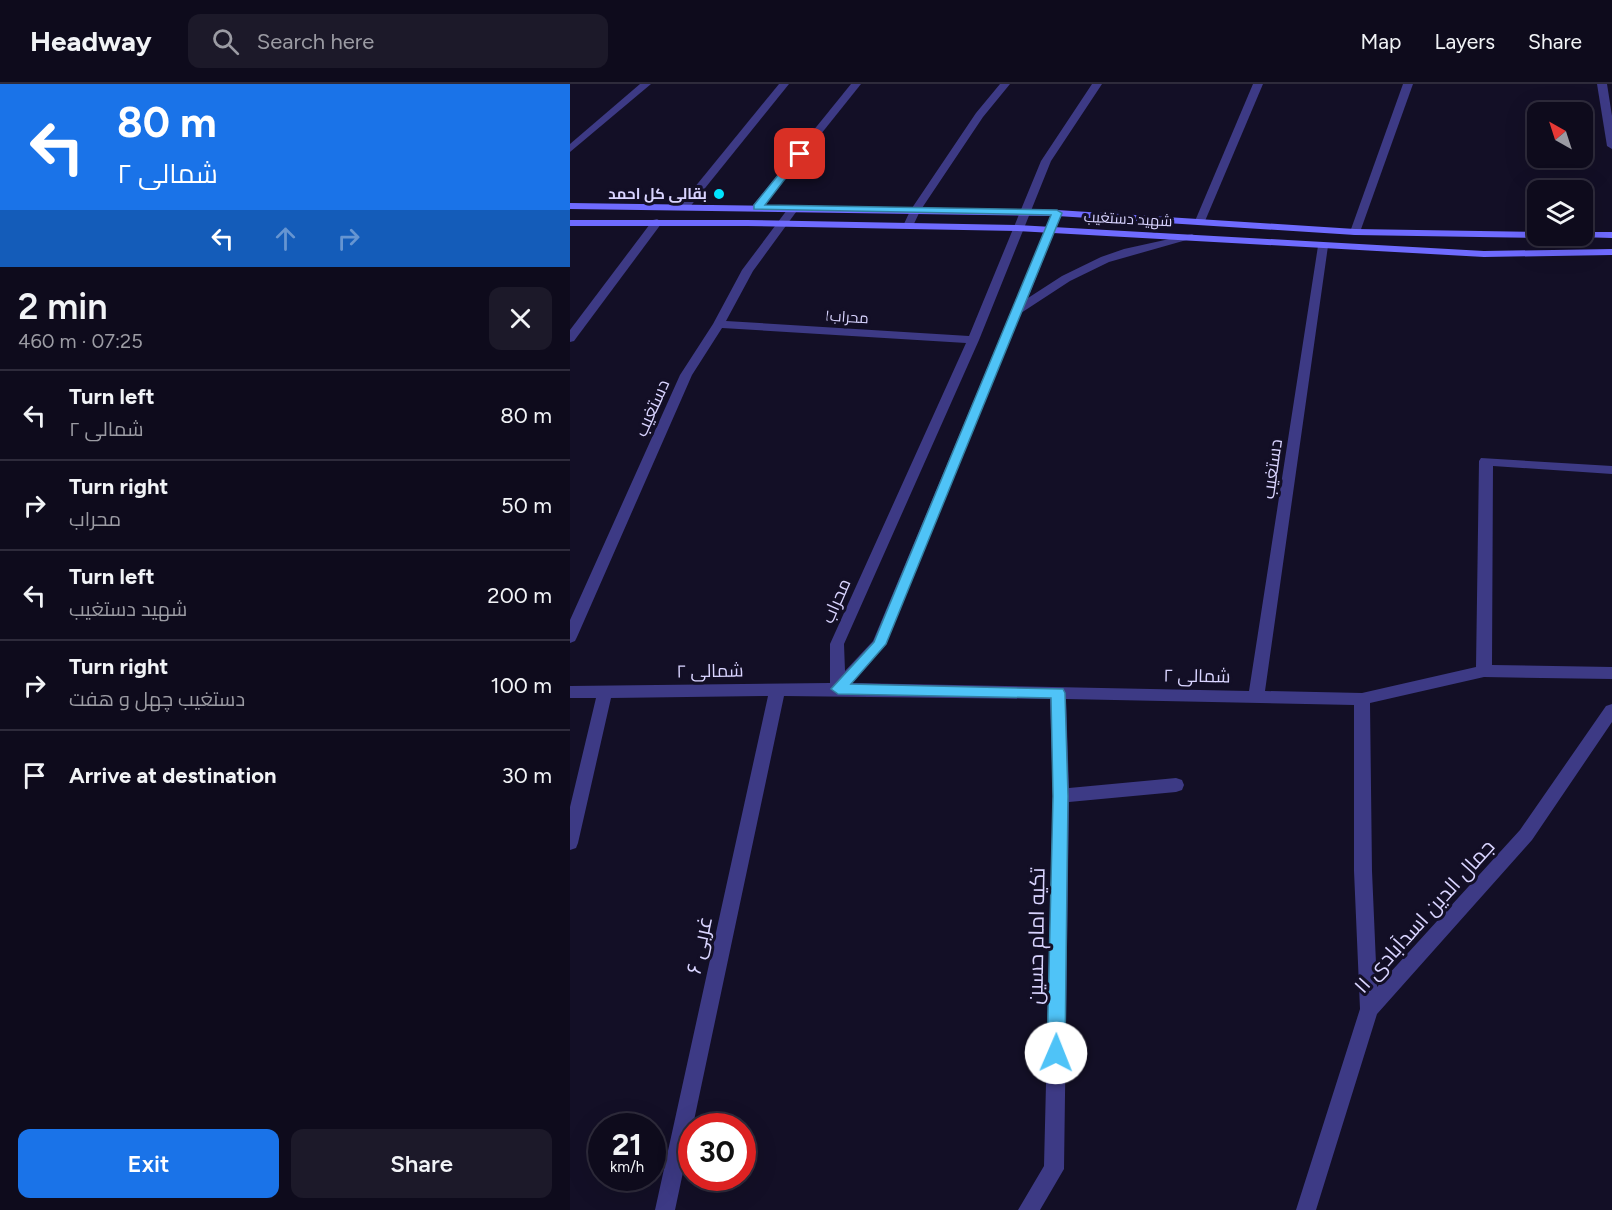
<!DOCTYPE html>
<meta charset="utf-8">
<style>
body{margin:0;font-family:Figtree,Cairo,sans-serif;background:#1c1929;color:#f1f3f6;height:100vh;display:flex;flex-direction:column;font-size:22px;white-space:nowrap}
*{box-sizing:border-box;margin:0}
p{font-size:20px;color:#9b9ba3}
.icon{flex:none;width:33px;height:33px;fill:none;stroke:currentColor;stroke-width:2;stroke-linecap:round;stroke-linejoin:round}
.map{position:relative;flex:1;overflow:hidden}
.sheet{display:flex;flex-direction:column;background:#0e0b1c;width:570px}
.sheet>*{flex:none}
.banner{background:#1a73e8;color:#fff;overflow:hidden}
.needle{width:39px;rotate:321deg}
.controls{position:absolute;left:957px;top:18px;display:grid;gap:12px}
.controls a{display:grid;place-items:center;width:66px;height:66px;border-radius:12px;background:#0e0b1c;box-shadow:0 6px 24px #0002,0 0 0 2px #2e2b3b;font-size:30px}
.speed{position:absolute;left:18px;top:1029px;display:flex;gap:12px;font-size:30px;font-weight:700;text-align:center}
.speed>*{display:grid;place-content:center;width:78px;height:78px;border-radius:50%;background:#0e0b1c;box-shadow:0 6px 24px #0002,0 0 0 2px #2e2b3b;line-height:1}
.speed small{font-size:15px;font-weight:400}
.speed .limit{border:9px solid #d22;background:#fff;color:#111}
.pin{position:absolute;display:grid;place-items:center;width:51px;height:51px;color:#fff;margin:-26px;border-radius:12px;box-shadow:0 3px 9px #0006}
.me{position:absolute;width:66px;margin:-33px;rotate:1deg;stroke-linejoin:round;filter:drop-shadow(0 0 4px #0008)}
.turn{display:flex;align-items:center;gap:21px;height:126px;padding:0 18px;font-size:27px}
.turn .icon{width:78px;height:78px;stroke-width:2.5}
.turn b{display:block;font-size:42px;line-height:51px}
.lanes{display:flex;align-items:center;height:57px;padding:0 18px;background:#0003;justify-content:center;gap:30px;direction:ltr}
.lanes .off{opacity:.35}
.round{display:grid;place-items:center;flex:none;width:63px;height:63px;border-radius:12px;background:#1c1929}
.summary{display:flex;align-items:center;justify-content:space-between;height:102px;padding:0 18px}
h1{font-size:36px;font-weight:600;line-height:45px}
.primary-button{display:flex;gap:12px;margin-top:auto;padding:12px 18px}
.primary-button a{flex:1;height:69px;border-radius:12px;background:#1a73e8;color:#fff;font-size:24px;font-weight:600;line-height:69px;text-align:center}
.primary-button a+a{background:#1c1929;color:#f1f3f6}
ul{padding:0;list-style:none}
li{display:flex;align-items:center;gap:18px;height:90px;padding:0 18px;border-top:2px solid #2e2b3b}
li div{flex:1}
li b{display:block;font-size:22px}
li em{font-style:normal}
header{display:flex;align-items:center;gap:36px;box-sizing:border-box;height:84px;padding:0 30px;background:#0e0b1c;border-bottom:2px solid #2e2b3b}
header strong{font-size:28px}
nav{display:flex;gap:33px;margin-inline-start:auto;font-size:21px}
.search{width:420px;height:54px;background:#1c1929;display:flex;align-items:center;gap:15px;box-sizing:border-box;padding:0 21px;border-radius:12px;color:#9b9ba3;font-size:22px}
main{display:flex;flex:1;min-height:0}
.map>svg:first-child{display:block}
</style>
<header>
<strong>Headway</strong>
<div class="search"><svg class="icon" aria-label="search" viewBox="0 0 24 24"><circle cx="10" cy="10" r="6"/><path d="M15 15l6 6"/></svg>Search here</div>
<nav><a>Map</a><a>Layers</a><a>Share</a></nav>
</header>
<main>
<section class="sheet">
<div class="banner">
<div class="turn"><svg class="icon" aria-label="left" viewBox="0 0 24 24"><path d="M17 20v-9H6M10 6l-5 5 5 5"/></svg><div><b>80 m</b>۲ شمالی</div></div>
<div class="lanes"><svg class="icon" aria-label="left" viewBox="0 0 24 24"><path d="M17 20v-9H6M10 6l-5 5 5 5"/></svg><svg class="icon off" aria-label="ahead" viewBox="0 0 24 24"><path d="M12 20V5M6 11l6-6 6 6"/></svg><svg class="icon off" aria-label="right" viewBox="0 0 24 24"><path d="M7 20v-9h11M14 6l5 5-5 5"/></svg></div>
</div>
<div class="summary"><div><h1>2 min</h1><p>460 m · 07:25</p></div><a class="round"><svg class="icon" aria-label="close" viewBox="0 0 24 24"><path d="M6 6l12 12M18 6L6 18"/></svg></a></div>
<ul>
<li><svg class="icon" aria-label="left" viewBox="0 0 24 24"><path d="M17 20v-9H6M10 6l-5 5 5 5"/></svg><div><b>Turn left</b><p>۲ شمالی</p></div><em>80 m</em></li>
<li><svg class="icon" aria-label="right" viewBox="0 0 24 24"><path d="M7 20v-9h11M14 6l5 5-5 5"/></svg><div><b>Turn right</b><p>محراب</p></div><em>50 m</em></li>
<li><svg class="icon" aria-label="left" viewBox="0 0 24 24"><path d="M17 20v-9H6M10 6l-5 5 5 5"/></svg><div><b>Turn left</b><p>شهید دستغیب</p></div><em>200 m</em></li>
<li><svg class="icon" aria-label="right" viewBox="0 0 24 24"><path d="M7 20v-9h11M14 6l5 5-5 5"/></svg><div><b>Turn right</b><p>دستغیب چهل و هفت</p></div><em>100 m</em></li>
<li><svg class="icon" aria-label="arrive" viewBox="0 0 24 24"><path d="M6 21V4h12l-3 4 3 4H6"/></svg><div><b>Arrive at destination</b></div><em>30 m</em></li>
</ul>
<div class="primary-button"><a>Exit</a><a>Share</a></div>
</section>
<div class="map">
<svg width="1042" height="1126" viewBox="0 0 1042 1126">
<rect width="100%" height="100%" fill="#130f26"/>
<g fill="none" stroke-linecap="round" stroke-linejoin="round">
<g fill="#3d3a85" fill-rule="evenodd">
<path d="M70,0H81L0,68V60Z"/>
<path d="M209,0H219L119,124H111V120Z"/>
<path d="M281,0H291L191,125H183V121Z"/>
<path d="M430,0H440L413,33L350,127L342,144H334L333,142L340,127L406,29Z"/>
<path d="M522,0H532L481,77L409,256L274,560L275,587L303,557L483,127L487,126L492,129L458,214L492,192L531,173L554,165L622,150L627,153L539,178L500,197L451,229L316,560L282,599L679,607L748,162L753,159L758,162L695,607L792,609L906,583L909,377L911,374L1042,382V390L923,382L922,581L1042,583V595L914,593L800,619L802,787L807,903L950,746L1036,622L1042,620V638L962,756L807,930L746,1126H726L790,925L784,787V621L496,615L499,704L606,694L612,696L614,701L612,706L606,708L499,718L494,1085L470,1126H448L474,1082L483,712L480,615L214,612L105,1126H85L198,612L41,614L8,759L6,764L0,766V723L26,614H0V602L260,599V560L396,259L152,244L122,291L7,553L5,557L0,559V536L110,291L143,240L172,186L220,122L229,124L183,187L156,237L399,252L471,77Z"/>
<path d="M683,0H693L635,137L634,139H626L625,137Z"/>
<path d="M833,0H843L790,148L785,151L781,150L780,148Z"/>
<path d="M1027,0H1037L1042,32V65L1037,62Z"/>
<path d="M87,135L92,138L91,140L4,257L0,258V246L83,136Z"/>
</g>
<g fill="#6f6bff" fill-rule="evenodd">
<path d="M0,119L487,126L785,145L968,148V152H973L968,154L785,151L487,132L0,125Z"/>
<path d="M0,136H177L447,141L914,167L1042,165V171L914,173L447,147L177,142H0Z"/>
<path d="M1012,148H1042V154L1008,153L1007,152H1012Z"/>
</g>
</g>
<path fill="#4fc3f7" stroke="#337fa1" stroke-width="1.5" d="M230,68L234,70L195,121L487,126L492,129L316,560L281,600L493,605L495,609L498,712L495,969L492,974L486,977L480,974L477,969L483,712L481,614L268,610L261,605L304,558L481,131L184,125V121L226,69Z"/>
<circle fill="#00e5ff" stroke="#130f26" stroke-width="2" cx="149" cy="110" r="6"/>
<g text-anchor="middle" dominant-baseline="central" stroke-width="6" stroke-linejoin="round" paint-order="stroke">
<g font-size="15" font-weight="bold" fill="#d9d4ff" stroke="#130f26" text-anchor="end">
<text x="137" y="110">بقالی کل احمد</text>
</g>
<g font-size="15" fill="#d9d4ff" stroke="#130f26">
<text transform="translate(558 135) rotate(3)">شهید دستغیب</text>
<text transform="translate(277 233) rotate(4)">محراب۱</text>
</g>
<g font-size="18" fill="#d9d4ff" stroke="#130f26">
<text transform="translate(82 324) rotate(-66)">دستغیب</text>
<text transform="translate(702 385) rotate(-82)">دستغیب</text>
<text transform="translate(266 517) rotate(-66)">محراب</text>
<text transform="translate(140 587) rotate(-1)">۲ شمالی</text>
<text transform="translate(627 592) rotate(1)">۲ شمالی</text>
</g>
<g font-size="21" fill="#d9d4ff" stroke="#130f26">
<text transform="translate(854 832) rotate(-48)">جمال الدین اسدآبادی ۱۱</text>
<text transform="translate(466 852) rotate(-89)">تکیه امام حسین</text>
<text transform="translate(129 861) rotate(-78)">غربی ۶</text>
</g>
</g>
</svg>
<div class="controls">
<a><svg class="needle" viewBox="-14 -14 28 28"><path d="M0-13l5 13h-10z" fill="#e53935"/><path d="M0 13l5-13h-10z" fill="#9b9ba3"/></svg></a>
<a><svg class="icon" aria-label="layers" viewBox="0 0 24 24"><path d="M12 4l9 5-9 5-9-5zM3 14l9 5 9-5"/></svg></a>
</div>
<div class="speed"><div>21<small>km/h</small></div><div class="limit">30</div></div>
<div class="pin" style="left:230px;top:70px;background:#d93025"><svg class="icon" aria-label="arrive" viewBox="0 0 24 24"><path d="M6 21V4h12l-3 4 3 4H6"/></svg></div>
<svg class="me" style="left:486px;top:969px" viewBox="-20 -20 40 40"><circle r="19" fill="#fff"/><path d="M0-13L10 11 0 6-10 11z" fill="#4fc3f7"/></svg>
</div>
</main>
